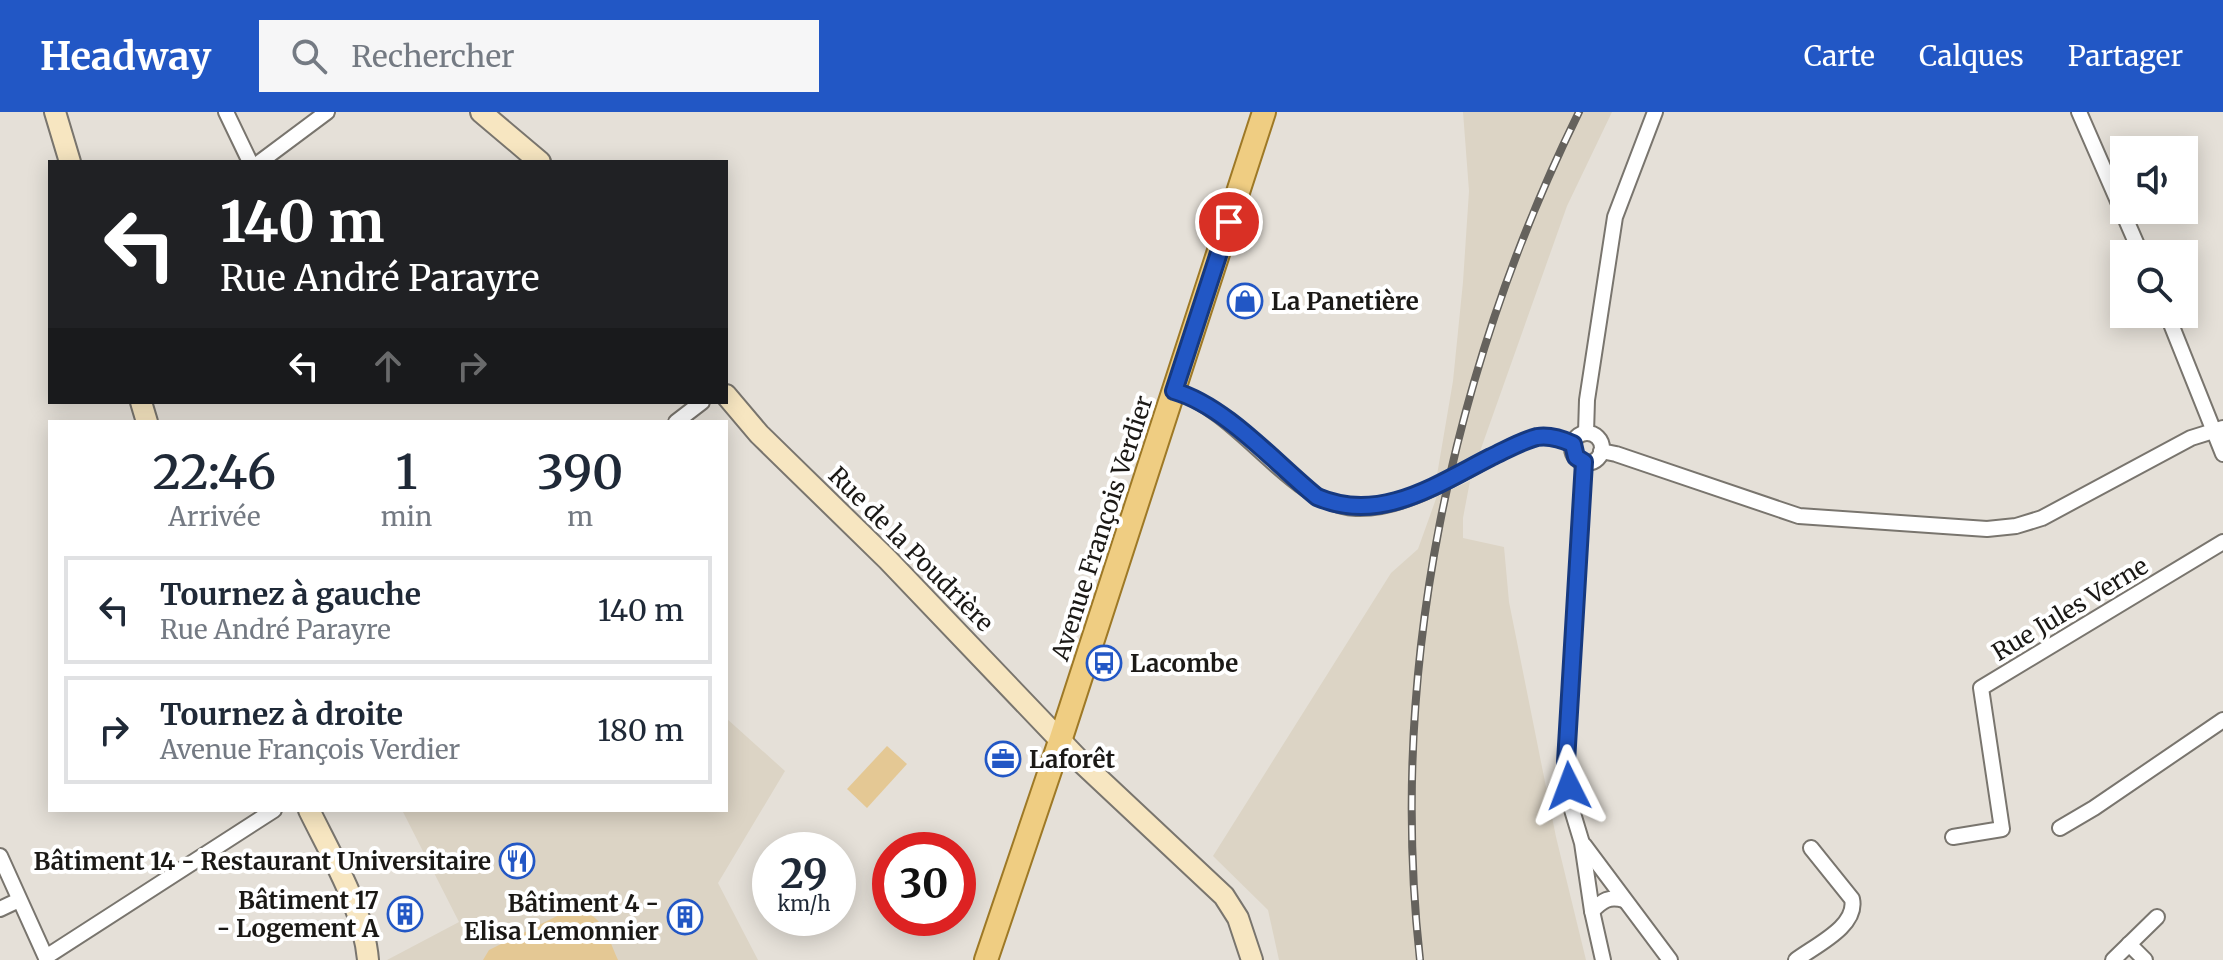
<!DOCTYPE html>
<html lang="fr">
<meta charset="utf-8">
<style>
body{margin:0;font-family:Merriweather,serif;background:#f6f6f7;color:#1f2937;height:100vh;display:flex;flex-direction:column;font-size:30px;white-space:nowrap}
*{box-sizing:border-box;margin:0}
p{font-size:26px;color:#747a83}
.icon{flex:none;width:44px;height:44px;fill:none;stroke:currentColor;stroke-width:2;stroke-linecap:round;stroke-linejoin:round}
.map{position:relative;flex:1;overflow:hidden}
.details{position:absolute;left:48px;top:308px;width:680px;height:392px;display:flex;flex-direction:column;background:#fff;border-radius:0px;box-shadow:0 4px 20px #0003}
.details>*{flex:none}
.hud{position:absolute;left:48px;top:48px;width:680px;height:244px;border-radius:0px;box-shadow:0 4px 20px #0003;background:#202124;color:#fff;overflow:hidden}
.buttons{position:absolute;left:2110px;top:24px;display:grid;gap:16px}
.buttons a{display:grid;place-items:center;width:88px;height:88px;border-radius:0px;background:#fff;box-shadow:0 4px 20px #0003;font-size:40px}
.speed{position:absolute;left:752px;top:720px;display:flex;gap:16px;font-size:40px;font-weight:700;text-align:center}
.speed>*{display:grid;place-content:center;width:104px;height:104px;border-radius:50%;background:#fff;box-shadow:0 4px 20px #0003;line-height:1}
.speed small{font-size:20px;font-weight:400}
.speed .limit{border:12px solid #d22;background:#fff;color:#111}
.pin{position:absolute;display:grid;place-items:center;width:68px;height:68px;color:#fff;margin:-34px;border:4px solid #fff;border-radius:50%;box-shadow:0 2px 8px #0007}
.me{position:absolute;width:88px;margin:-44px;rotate:357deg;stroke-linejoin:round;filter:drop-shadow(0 0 6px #0008)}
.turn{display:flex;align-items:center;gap:28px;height:168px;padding:0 40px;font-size:36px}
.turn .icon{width:104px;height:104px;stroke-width:2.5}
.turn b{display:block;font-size:56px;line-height:68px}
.lanes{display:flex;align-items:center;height:76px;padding:0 40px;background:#0003;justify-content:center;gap:40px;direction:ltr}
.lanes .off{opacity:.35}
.eta{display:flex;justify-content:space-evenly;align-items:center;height:136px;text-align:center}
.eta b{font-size:48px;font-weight:600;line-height:56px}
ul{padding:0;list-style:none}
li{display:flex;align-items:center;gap:24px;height:108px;margin:0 16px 12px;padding:0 24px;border:4px solid #e0e1e3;border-radius:0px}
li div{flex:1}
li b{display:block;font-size:30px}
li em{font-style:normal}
header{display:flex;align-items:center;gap:48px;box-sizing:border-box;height:112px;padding:0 40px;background:#2257c5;color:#fff}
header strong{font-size:38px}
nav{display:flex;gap:44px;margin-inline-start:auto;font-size:28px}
.search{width:560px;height:72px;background:#f6f6f7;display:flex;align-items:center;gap:20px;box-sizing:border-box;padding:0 28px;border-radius:0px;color:#747a83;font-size:30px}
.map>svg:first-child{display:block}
</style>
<header>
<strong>Headway</strong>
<div class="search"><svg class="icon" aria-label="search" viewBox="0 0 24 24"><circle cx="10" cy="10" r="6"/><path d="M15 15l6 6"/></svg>Rechercher</div>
<nav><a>Carte</a><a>Calques</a><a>Partager</a></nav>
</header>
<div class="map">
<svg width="2223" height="848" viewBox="0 0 2223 848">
<rect width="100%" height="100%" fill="#e5e0d8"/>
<g fill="#dcd4c5">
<path d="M1463,0H1612L1567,94L1478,345L1437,363L1453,269L1463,170L1469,79Z"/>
<path d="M1470,369L1463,406V426L1504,435L1509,490L1556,725L1586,848H1279L1268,798L1213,744L1391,461L1418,437L1437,384Z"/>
<path d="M726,606L785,659L718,771L758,848H387L459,810L402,698H726Z"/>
</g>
<g fill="#e4c894">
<path d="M887,634L907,652L867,696L847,677Z"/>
<path d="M573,796C604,803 606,821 618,848H483L489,838Z"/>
</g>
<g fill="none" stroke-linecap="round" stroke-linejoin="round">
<g stroke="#79756e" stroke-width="18">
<g id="street">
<path d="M226,0L250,50"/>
<path d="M2079,0L2141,142"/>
<path d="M260,50L327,0"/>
<path d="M2167,202L2223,342"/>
<path d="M1174,279C1241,299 1291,393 1356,396C1405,398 1456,363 1498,342C1510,336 1524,328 1537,325C1549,323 1562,327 1573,332"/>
<path d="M676,310L702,290"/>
<path d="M1586,321L1587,288L1615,105L1655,0"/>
<circle cx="1587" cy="336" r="15"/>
<path d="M1601,339L1616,342L1799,404L1987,417L2016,414L2042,406L2191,326L2223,316"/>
<path d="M1584,350L1566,650L1572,698L1582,731L1592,799L1603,848"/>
<path d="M2060,716L2094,696L2223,608"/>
<path d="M1953,725L2002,717L1981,576L2223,430"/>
<path d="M1584,733L1670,848"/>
<path d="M0,744L47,848"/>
<path d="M0,797L19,788"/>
<path d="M1592,799C1603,788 1609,784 1624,788"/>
<path d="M2129,832L2145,848"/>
<path d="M46,845L274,698"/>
<path d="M1796,848C1816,833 1858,814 1852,787L1811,736"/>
<path d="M2113,848L2157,805"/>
</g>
</g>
<g stroke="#79756e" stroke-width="24">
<g id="secondary">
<path d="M55,0L70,50"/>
<path d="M481,0L540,50"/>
<path d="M726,283L759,322L888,448L1080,649L1224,784L1238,806L1252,848"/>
<path d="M141,290L147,310"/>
<path d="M309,698C331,743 364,798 368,848"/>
</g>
</g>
<g stroke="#9e7926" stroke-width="26">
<path id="primary" d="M986,848L1061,626L1264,0"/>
</g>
<use href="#street" stroke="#fff" stroke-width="14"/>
<use href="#secondary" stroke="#f7e6c1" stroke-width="20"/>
<use href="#primary" stroke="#efcd82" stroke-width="22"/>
<g stroke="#65625d" stroke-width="8">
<path id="rail" d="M1420,848C1388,559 1451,260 1579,0"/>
</g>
<use href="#rail" stroke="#fff" stroke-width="5" stroke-dasharray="15" stroke-linecap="butt"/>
</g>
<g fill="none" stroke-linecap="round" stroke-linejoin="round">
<g stroke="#163980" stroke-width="20">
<path id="route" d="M1229,110L1174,279C1226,294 1275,351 1317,385C1380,412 1436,373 1491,345C1506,338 1521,329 1537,325C1549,323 1562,327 1573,332L1576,345L1584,350L1566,650L1569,674"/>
</g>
<use href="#route" stroke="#2257c5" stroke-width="14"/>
</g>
<defs>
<g id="shop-ring" transform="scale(1.8)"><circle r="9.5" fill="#fff" stroke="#2257c5" stroke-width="1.5"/><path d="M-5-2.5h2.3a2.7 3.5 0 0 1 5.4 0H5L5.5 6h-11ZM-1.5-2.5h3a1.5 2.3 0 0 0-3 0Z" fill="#2257c5"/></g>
<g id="bus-ring" transform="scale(1.8)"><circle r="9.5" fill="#fff" stroke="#2257c5" stroke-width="1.5"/><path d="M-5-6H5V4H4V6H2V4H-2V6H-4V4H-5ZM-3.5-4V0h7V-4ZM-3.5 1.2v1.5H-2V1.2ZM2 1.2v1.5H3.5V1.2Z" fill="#2257c5"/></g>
<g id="office-ring" transform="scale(1.8)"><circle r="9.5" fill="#fff" stroke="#2257c5" stroke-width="1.5"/><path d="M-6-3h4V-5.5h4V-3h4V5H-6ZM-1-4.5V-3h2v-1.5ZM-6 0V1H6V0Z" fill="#2257c5"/></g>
<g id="restaurant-ring" transform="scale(1.8)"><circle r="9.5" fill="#fff" stroke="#2257c5" stroke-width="1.5"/><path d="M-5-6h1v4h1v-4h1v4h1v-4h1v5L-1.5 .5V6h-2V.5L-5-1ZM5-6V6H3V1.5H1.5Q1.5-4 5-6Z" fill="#2257c5"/></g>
<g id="building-ring" transform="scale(1.8)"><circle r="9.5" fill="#fff" stroke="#2257c5" stroke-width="1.5"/><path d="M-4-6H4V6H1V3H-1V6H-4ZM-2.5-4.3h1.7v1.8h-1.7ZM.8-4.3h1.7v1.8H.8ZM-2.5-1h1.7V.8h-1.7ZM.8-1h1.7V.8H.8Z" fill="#2257c5"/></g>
</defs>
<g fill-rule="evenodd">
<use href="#shop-ring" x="1245" y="189"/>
<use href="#bus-ring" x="1104" y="551"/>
<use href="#office-ring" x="1003" y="647"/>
<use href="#restaurant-ring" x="517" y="749"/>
<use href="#building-ring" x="405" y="802"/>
<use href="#building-ring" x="685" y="805"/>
</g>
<g text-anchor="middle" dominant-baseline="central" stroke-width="8" stroke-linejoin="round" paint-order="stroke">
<g font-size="24" font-weight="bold" fill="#1b1916" stroke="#fff" text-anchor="start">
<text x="1271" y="189">La Panetière</text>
<text x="1130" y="551">Lacombe</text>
<text x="1029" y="647">Laforêt</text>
<text x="491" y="749" text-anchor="end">Bâtiment 14 - Restaurant Universitaire</text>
<text x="379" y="788" text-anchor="end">Bâtiment 17<tspan x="379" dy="28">- Logement A</tspan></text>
<text x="659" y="791" text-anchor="end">Bâtiment 4 -<tspan x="659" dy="28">Elisa Lemonnier</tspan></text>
</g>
<g font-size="24" fill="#1b1916" stroke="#fff">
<text transform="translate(1102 416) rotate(-72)">Avenue François Verdier</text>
<text transform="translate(911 437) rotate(45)">Rue de la Poudrière</text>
<text transform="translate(2070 497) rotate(-31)">Rue Jules Verne</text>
</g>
</g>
</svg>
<div class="buttons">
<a><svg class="icon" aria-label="sound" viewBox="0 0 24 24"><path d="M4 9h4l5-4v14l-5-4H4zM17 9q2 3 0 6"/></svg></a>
<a><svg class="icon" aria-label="search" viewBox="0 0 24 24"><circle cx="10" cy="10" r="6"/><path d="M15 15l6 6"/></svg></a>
</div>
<div class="speed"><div>29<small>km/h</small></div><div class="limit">30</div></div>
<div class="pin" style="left:1229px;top:110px;background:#d93025"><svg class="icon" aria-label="arrive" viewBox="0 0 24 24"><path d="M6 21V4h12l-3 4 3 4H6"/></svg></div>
<svg class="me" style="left:1569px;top:674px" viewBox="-20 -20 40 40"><path d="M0-17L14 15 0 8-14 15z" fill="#2257c5" stroke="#fff" stroke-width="4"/></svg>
<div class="hud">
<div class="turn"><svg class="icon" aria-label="left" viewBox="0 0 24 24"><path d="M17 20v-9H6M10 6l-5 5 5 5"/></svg><div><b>140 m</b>Rue André Parayre</div></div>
<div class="lanes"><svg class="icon" aria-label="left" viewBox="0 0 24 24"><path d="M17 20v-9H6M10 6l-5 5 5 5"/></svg><svg class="icon off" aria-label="ahead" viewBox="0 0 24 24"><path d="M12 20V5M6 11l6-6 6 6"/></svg><svg class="icon off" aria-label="right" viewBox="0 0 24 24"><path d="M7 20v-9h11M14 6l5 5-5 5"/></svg></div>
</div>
<section class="details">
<div class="eta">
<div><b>22:46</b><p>Arrivée</p></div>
<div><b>1</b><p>min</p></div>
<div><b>390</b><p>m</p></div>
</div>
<ul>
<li><svg class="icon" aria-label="left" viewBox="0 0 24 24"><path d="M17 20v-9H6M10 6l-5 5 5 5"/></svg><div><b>Tournez à gauche</b><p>Rue André Parayre</p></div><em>140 m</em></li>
<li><svg class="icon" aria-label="right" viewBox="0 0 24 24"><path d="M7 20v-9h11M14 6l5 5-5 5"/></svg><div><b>Tournez à droite</b><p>Avenue François Verdier</p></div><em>180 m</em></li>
</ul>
</section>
</div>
